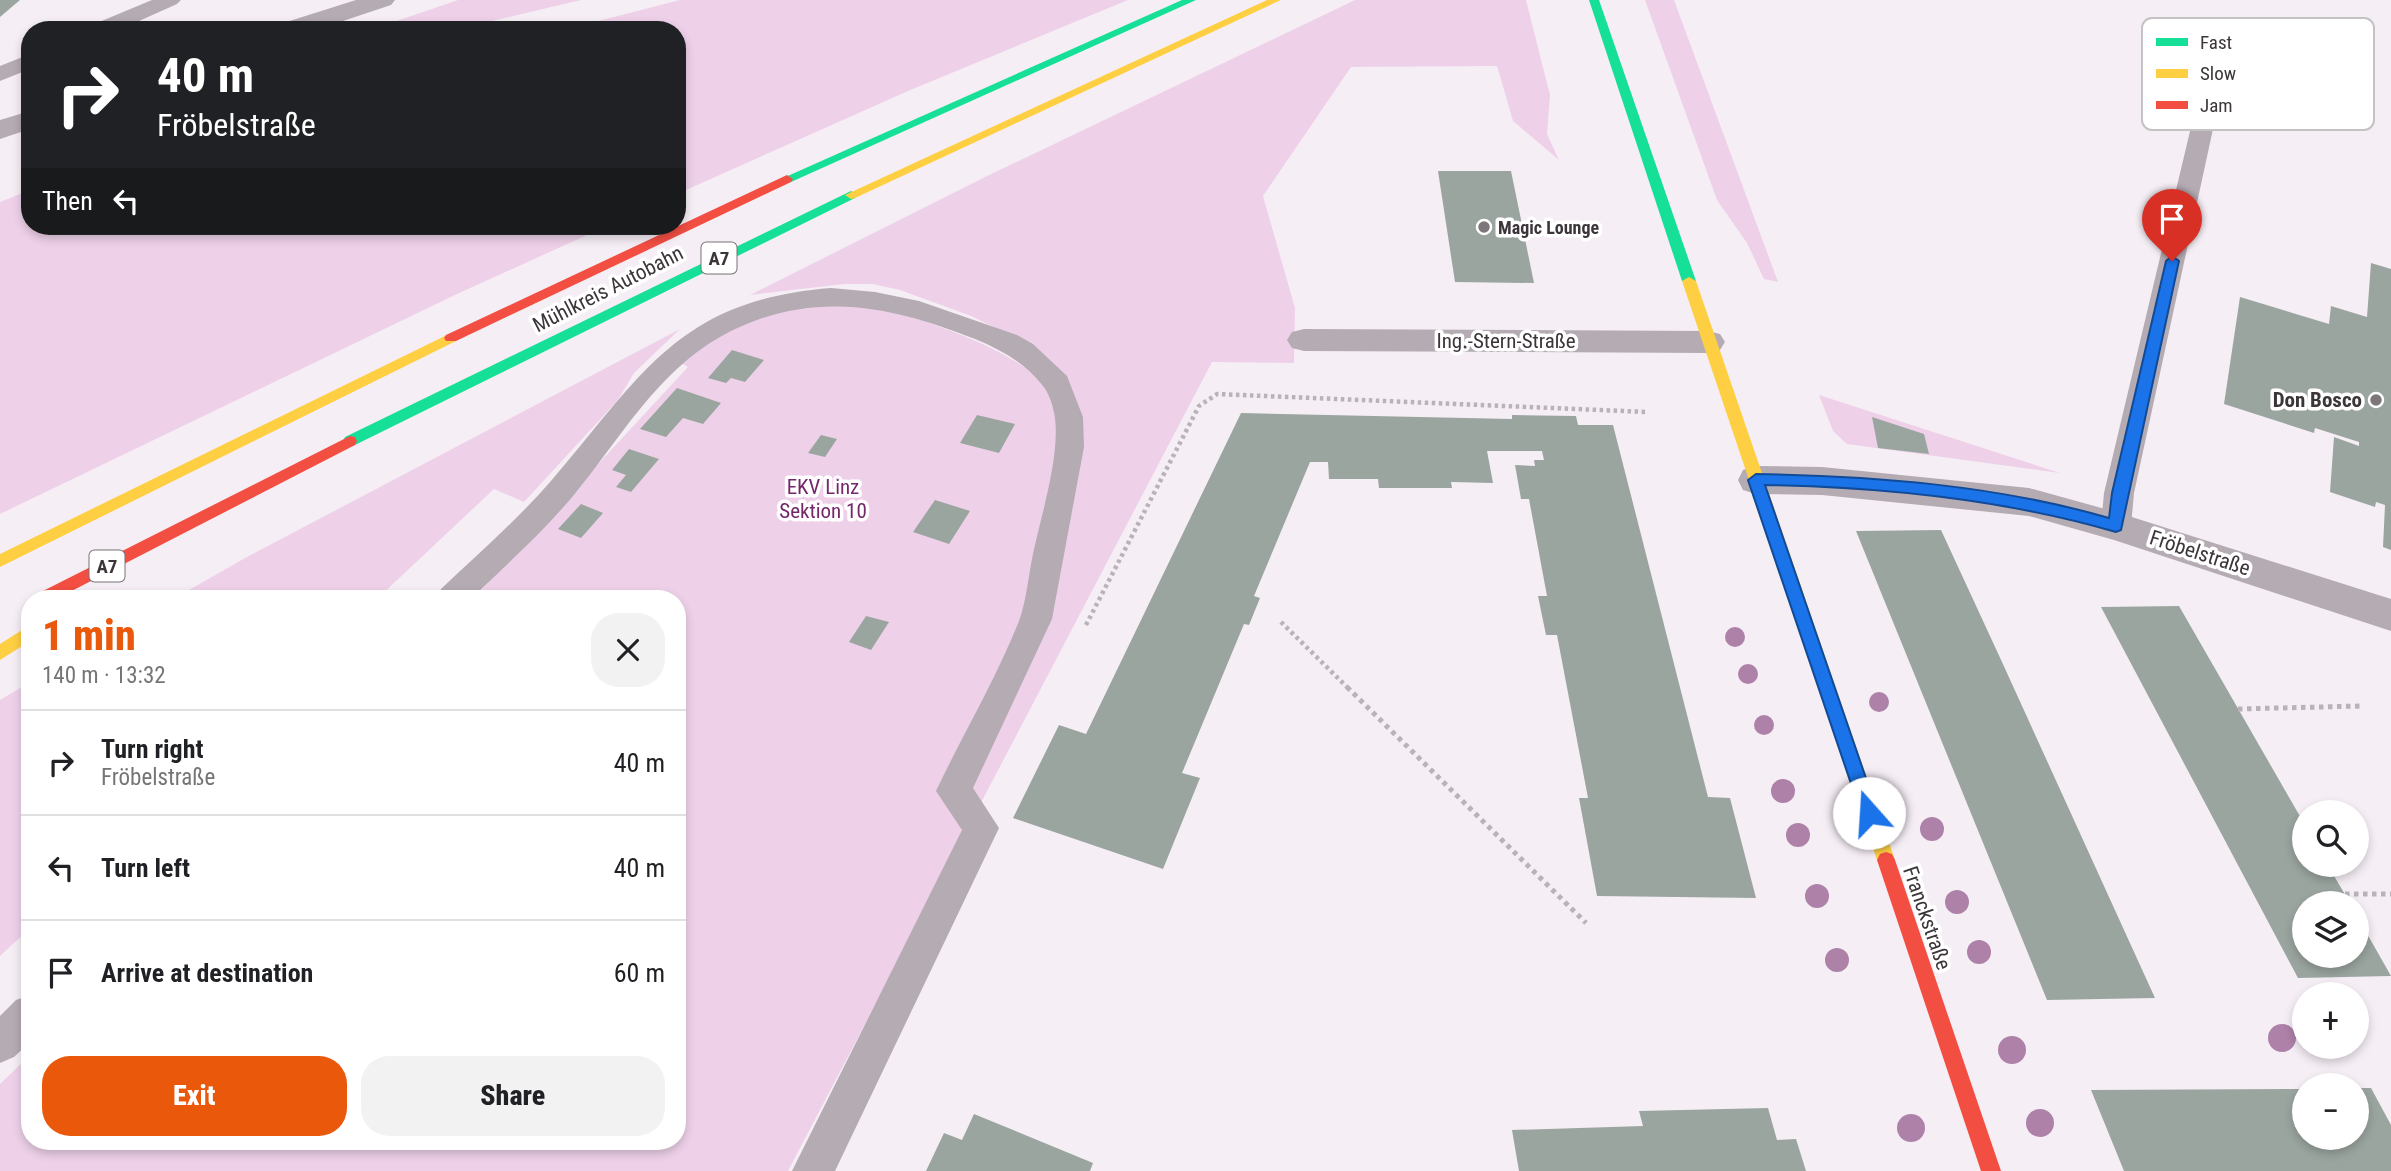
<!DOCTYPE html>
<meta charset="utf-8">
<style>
body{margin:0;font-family:"Roboto Condensed",sans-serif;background:#f2f2f2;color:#202124;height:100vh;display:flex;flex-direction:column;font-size:26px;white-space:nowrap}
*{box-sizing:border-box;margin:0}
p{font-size:23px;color:#757577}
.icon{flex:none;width:38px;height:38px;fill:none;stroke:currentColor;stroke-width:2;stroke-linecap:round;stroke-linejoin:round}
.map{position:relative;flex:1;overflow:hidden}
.drawer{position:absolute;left:21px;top:590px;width:665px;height:560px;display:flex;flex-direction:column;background:#fff;border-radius:28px;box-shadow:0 4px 10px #0003}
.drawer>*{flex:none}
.banner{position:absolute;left:21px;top:21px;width:665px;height:214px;border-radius:28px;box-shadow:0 4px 10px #0003;background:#202124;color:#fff;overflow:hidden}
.tools{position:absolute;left:2292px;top:800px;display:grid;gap:14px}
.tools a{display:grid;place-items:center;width:77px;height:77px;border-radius:50%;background:#fff;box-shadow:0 4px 10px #0003;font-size:35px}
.pin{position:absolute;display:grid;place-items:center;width:60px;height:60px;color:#fff;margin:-72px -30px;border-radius:50% 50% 50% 0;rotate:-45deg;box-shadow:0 0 7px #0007}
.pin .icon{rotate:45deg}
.me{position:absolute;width:77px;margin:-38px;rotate:341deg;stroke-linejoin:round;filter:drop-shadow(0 0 5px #0008)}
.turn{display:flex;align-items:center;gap:24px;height:147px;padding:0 21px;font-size:32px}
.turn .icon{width:91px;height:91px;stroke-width:2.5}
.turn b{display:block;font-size:49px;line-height:60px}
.then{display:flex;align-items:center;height:66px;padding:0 21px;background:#0003;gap:14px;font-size:26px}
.round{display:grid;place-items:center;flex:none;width:74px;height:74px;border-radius:28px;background:#f2f2f2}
.head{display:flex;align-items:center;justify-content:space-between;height:119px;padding:0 21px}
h1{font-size:42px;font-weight:800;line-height:52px;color:#ea580c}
.button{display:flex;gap:14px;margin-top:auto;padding:14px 21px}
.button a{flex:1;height:80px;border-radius:28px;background:#ea580c;color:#fff;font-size:28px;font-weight:800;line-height:80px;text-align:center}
.button a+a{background:#f2f2f2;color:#202124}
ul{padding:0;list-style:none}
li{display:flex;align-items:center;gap:21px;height:105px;padding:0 21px;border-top:2px solid #e0e0e0}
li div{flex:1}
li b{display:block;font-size:26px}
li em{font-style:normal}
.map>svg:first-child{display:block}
</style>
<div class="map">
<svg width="2391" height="1171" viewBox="0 0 2391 1171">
<rect width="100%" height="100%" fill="#f6eef5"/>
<g fill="#eed1e9">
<path d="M458,0H581L454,30H370Z"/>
<path d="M680,0H1128L908,91L677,194V30H563Z"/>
<path d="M1355,0H1526L1550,95L1547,134L1559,160L1513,121L1497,66L1351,67L1263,196L1295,308L1294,363L1212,362L788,1171H0V1084L30,1055V1141H677V598H474L688,367L681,363C709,341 738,320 774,312C794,307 821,304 843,304C888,304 1018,348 1043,385C1050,395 1053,409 1058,420L1074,394L1010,335L971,316L900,290L872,284H844L750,295L987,176Z"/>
<path d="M1645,0H1674L1778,282L1764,279L1747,243L1717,200Z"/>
<path d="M30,190V226H607L457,294L0,514V202Z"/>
<path d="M680,329L634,373L618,400L524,502L494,489L378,598H175L245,558Z"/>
<path d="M1819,395L2060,473L1847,444L1833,431Z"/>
<path d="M30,682V928L0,956V700Z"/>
</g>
<g fill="#9ba59f">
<path d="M0,0H20L0,17Z"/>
<path d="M1438,171H1511L1534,283L1455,282Z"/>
<path d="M2371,263L2391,269V550L2383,547L2385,505L2376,502L2375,507L2330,492L2334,437L2359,446V442L2315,428L2314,433L2224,404L2240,297L2329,324L2331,306L2367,317Z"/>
<path d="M732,350L764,360L745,382L731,378L726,383L708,378Z"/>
<path d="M677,388L721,403L703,424L683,418L666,437L640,429Z"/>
<path d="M1241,413L1512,419V415L1576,416L1578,425H1613L1708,797L1730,798L1756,898L1597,896L1579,798H1588L1557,635H1546L1538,596H1547L1529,499H1521L1515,465L1535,466L1534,460H1544L1542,451H1487L1493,483L1451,482L1452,488H1379L1378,479H1329L1328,462H1310L1254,596L1260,598L1249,625L1244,624L1182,773L1200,778L1163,869L1013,818L1059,725L1086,734Z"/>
<path d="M977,415L1015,424L999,453L960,443Z"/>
<path d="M1872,417L1924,434L1929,454L1878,448Z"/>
<path d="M821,435L837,439L825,457L808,453Z"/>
<path d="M629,449L659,459L631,492L616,487L626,475L612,470Z"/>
<path d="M935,500L970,511L949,544L913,532Z"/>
<path d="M581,504L603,513L581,538L558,529Z"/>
<path d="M1941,530L2002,662L2155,998L2047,1000L1856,531Z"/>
<path d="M2179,606L2305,825V864H2327L2350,903H2305V956H2357V916L2391,976L2298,978L2101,607Z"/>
<path d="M866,616L889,622L871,650L849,642Z"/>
<path d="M2357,1088H2371L2391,1125V1171H2124L2091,1090L2305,1089V1138H2357Z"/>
<path d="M1768,1108L1777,1140L1796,1139L1806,1171H1519L1512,1130L1643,1126L1639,1111Z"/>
<path d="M974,1114L1093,1163L1090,1171H926L944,1133L962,1140Z"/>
</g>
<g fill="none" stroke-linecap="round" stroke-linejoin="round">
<g stroke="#bab2b9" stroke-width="4.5" stroke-dasharray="3.5 3.5" stroke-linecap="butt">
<path d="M1281,622L1349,689"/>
<path d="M1086,625L1199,406L1217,394L1648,412"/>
</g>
<g stroke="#bab2b9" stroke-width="5" stroke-dasharray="4.5 4.5" stroke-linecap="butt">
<path d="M1347,687L1586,923"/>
<path d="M2238,709L2361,706"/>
<path d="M2345,894H2391"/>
</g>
<g fill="#b5abb3" fill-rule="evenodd">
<path d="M152,0H181L177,4L119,30H89L92,25Z"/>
<path d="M30,54V69L0,81V66Z"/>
<path d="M2207,99L2218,106L2134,493L2131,526L2127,534L2116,538L2105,534L2101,526L2104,493L2196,106Z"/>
<path d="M831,288L875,292L919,301L1017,335L1033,344L1067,376L1083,417L1084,447L1052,619L973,788L999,828L835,1171H792L962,830L936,791C963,734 996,679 1019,621C1026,602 1028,579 1032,559C1040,518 1060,459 1055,418C1054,409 1049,393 1043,386C1015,350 971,337 930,323C856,299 788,299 720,337C657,372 617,443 573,496C542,533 506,565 472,598H436L441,589C478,554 517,520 551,481C642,375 678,300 831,288Z"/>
<path d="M30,995V1042L14,1057L0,1063V1016L16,1000Z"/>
</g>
<g fill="#b5abb3" fill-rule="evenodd">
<path d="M356,0H395L391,5L316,30H276L280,24Z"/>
<path d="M30,111V129L0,139V120Z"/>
<path d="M1304,329L1708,331L1720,334L1725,342L1720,350L1708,353L1304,351L1292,348L1287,340L1292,332Z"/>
<path d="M1756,466L1822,467L2029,488L2116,512L2391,599V631L2114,540L2029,516L1822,495L1756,494L1743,490L1738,480L1743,470Z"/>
</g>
<g fill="#16e098" fill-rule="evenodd">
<path d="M1182,0H1196L791,182L787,183L781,179Z"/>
<path d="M1589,0H1599L1696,281L1694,284L1689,285L1682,281Z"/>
<path d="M851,191L857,195L855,198L355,445L350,446L343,441L345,437Z"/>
</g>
<g fill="#ffcf43" fill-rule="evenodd">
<path d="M1267,0H1281L855,198L851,199L845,195Z"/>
<path d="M1689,277L1696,281L1895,860L1892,866L1886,868L1880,866L1877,860L1682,281Z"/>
<path d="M451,333L458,338L456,341L0,567V554Z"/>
<path d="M30,625V641L0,660V644Z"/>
</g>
<g fill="#f24e42" fill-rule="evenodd">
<path d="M787,175L793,179L791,182L456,341H446L444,338L446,335Z"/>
<path d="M350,436L355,437L357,441L355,445L58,598H37L39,593Z"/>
<path d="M1886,852L1892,854L1895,860L2001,1171H1981L1877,860L1880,854Z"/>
</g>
</g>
<g fill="#ae81a9">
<circle cx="1735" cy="637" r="10"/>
<circle cx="1748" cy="674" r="10"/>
<circle cx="1879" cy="702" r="10"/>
<circle cx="1764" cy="725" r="10"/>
<circle cx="1783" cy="791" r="12"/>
<circle cx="1932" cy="829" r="12"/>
<circle cx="1798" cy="835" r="12"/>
<circle cx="1817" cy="896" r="12"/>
<circle cx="1957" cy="902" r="12"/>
<circle cx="1979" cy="952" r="12"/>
<circle cx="1837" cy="960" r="12"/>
<circle cx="2282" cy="1038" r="14"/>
<circle cx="2012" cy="1050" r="14"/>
<circle cx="2040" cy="1123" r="14"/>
<circle cx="1911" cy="1128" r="14"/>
</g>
<path fill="#1a73e8" stroke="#114b97" stroke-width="2" d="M2172,256L2179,261L2121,530L2116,532C2003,499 1883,487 1765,485L1878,813L1876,819H1863L1748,480L1756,474C1874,476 1995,485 2109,518L2112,493L2166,261Z"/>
<g fill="#7d767b" stroke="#fff" stroke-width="2.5">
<circle cx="1484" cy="227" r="7"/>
<circle cx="2376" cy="400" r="7"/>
</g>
<g text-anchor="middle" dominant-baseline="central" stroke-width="7" stroke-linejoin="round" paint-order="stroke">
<g font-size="18" font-weight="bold" fill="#3c363a" stroke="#fff" text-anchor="start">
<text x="1498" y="227">Magic Lounge</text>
</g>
<g fill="#fff" stroke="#767275" stroke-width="2">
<rect x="701.5" y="242.5" width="35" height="31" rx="5"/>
<rect x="89.5" y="550.5" width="35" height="31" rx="5"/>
</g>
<g font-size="19" font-weight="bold" fill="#3c363a">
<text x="719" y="258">A7</text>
<text x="107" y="566">A7</text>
</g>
<g font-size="21" fill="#3c363a" stroke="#fff">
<text transform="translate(608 289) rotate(-27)">Mühlkreis Autobahn</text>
<text x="1506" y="341">Ing.-Stern-Straße</text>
<text transform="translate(2200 553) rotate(18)">Fröbelstraße</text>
<text transform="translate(1927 918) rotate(71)">Franckstraße</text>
</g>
<g font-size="21" font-weight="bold" fill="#3c363a" stroke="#fff" text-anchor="end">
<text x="2362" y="400">Don Bosco</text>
</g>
<g font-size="21" fill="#74286a" stroke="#fff">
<text x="823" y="487">EKV Linz<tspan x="823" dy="24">Sektion 10</tspan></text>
</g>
</g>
<rect x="2142" y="18" width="232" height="112" rx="10" fill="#fff" stroke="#c4c3c4" stroke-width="2"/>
<rect x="2156" y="38" width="32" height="8" fill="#16e098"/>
<rect x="2156" y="69" width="32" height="9" fill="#ffcf43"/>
<rect x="2156" y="101" width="32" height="8" fill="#f24e42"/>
<g font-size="19" fill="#3c363a">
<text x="2200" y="49">Fast</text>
<text x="2200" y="80">Slow</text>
<text x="2200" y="112">Jam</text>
</g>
</svg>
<div class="tools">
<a><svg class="icon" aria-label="search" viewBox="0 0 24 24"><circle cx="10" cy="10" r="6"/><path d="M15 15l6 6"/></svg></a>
<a><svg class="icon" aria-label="layers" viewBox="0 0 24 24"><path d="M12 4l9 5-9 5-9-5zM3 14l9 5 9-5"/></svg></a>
<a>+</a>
<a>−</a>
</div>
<div class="pin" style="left:2172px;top:261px;background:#d93025"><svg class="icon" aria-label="arrive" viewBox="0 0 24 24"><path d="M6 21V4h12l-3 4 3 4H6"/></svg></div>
<svg class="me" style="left:1869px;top:813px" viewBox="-20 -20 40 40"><circle r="19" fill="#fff"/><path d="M0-13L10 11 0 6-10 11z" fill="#1a73e8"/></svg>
<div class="banner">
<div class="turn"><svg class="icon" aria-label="right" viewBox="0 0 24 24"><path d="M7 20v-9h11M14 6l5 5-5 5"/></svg><div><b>40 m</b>Fröbelstraße</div></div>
<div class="then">Then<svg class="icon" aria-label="left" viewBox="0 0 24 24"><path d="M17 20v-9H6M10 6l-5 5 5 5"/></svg></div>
</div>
<section class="drawer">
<div class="head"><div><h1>1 min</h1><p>140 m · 13:32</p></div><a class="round"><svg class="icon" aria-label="close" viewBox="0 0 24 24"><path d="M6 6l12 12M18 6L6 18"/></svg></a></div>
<ul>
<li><svg class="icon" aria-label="right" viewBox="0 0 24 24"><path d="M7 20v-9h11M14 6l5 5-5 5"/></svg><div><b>Turn right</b><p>Fröbelstraße</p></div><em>40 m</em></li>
<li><svg class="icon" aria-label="left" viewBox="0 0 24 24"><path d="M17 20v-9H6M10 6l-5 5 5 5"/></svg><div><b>Turn left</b></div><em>40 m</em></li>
<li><svg class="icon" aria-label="arrive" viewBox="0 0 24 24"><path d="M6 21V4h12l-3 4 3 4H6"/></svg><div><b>Arrive at destination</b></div><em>60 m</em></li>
</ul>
<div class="button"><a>Exit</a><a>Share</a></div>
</section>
</div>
